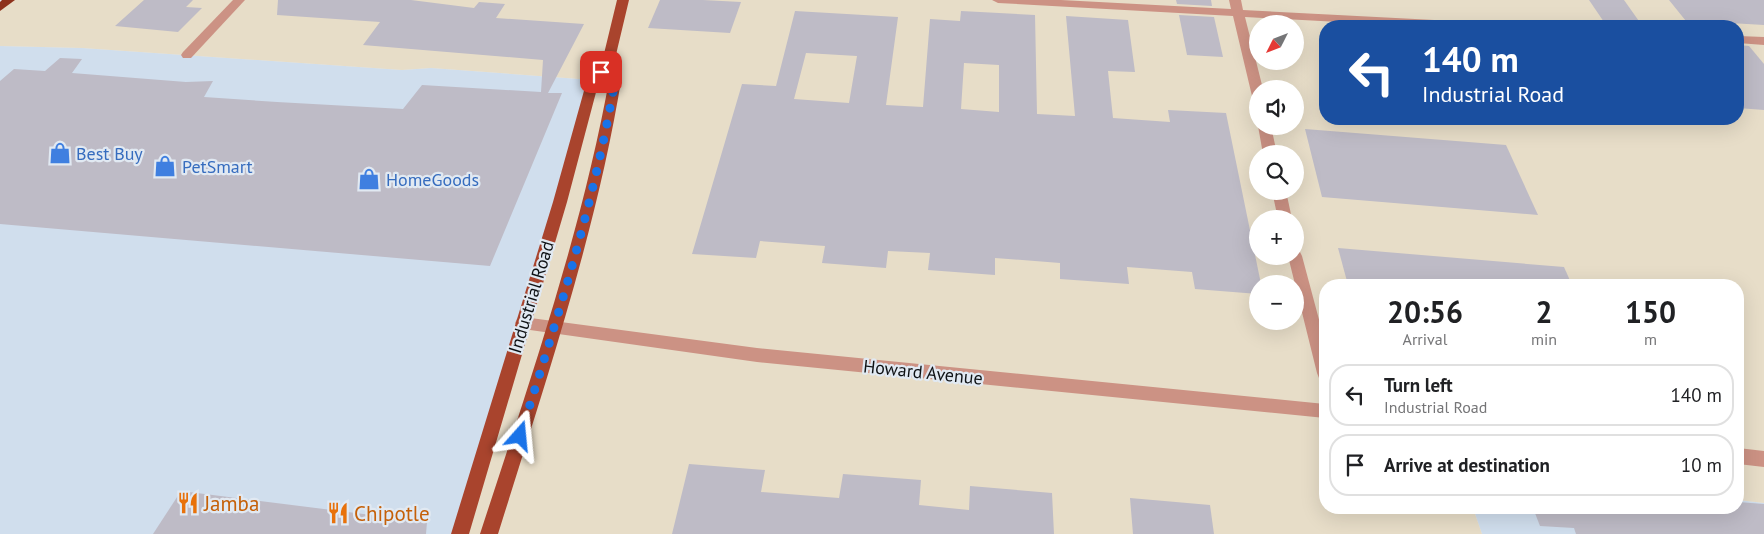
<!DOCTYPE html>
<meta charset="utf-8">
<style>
body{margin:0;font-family:"PT Sans",sans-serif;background:#f2f2f2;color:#202124;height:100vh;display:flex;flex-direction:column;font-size:19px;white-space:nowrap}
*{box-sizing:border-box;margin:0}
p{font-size:16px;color:#757577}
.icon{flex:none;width:28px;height:28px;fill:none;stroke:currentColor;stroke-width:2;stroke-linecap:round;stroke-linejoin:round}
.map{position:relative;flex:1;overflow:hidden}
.drawer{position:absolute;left:1319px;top:279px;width:425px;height:235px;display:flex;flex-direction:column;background:#fff;border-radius:20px;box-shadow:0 5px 20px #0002}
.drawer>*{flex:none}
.top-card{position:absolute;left:1319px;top:20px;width:425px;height:105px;border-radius:20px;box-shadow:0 5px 20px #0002;background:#1a4fa0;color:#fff;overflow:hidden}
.needle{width:32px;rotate:228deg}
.fabs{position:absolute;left:1249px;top:15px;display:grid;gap:10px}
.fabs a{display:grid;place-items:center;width:55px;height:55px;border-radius:50%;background:#fff;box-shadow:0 5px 20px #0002;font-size:25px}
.pin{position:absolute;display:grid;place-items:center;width:42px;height:42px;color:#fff;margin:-21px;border-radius:10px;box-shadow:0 2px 8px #0006}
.me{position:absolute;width:55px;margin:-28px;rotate:18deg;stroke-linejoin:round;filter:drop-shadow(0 0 4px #0008)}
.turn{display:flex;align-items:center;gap:18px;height:105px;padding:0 20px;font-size:22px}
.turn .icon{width:65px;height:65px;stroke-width:2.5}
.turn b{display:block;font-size:35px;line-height:42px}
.eta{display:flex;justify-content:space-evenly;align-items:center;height:85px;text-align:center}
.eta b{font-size:30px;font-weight:700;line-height:35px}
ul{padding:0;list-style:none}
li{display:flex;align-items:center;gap:15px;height:62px;margin:0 10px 8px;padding:0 10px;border:2px solid #e0e0e0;border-radius:20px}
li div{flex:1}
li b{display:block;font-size:19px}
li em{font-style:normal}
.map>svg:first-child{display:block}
</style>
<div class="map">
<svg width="1764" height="534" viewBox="0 0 1764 534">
<rect width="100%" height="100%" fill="#e1e9f2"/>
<g fill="#d0deed">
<path d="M0,46L82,48L402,70L431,68L593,80L460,534H0Z"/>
<path d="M1738,500L1764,503V534H1482L1473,508H1738Z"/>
</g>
<path fill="#e7ddc8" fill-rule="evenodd" d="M9,0H1764V503L1738,500V285H1325V508H1473L1482,534H460L593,80L431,68L402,70L82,48L0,46V8ZM1258,24H1295V61H1258ZM1325,26H1738V119H1325ZM1258,89H1295V126H1258ZM1258,154H1295V191H1258ZM1258,219H1295V256H1258ZM1258,284H1295V321H1258Z"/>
<g fill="#bebbc6" fill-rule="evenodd">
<path d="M144,0H193L186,7L202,8L178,32L115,26Z"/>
<path d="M278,0H411L474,8L479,2L505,4L496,18L584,24L548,93H562L490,266L0,224V81L14,69L45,71L60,58L82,59L72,73L186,82L213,81L204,97L277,102L403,109L422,85L541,92L543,60L363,45L380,22L277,15Z"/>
<path d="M660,0H703L741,2L730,33L648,28Z"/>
<path d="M1176,0H1211L1212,6L1177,4Z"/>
<path d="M1589,0H1624L1641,24L1604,22Z"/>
<path d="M1669,0H1764V25L1730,23L1733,26H1690Z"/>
<path d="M795,11L898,17L886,105L923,107L930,19L960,21L961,11L1035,15L1037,114L1075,116L1066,16L1128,20L1135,72L1108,71L1113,118L1170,122L1168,110L1226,113L1261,284H1258V294L1195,289L1192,272L1127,267L1129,284L1060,279V263L995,258V275L928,270L930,253L888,251L886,268L822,263L825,246L760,241L756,258L692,254L742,84L776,86ZM806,53L857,56L849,103L794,99ZM964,63L999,65V112L961,109Z"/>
<path d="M1179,15L1214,17L1223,57L1187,55Z"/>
<path d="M1738,45L1749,46L1764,64V110L1738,108Z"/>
<path d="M1305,129L1506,145L1538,215L1322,197Z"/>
<path d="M1338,248L1564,267L1572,285H1348Z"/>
<path d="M689,464L765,470L761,492L839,498L843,474L921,480L919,505L969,510L970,486L1052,493L1054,534H672Z"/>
<path d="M181,491L427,522L426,534H153Z"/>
<path d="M1130,498L1210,505L1214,534H1133Z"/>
<path d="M1738,502L1764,504V534H1576L1574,528L1540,526L1533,508H1738Z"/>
</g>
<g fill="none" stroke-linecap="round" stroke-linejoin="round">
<g fill="#cc9284" fill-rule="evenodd">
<path d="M233,0H245L191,58H183L181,55L183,52Z"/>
<path d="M992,0H1061L1231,9L1229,0H1241L1243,10L1473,22L1479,26H1413L1245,17L1263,89H1258V100L1252,96L1233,16L998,3Z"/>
<path d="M1738,36L1764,37V45L1738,43Z"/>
<path d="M1258,126H1271L1277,154H1263Z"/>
<path d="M1272,191H1286L1292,219H1278Z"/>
<path d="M1295,250L1300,252L1302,256L1325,342V380L1319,378L1317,373L1288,256H1295Z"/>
<path d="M523,317L757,348L1325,404V418L757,362L523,329L517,327L515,323L517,319Z"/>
<path d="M1738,448L1764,451V467L1738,464Z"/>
</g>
<path fill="#a9442d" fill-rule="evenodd" d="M617,0H629L614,63L622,75C597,231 545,383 498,534H480C529,383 582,232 610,75L607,71L599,81L567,202L469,534H451L553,202L587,80L602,62Z"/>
<path fill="#8e311c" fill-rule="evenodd" d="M2,0H15L0,11V2Z"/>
</g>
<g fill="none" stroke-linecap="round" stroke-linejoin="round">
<path stroke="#1a73e8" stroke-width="9" stroke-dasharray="0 16.2" d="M520,436C558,317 596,197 616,74L608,63L601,72"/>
</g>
<defs>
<g id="shop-bare" transform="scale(1.725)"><path d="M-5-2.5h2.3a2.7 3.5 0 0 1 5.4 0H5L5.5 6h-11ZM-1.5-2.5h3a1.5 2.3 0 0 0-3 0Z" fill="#3f7fe0" stroke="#e1e9f2" stroke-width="2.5" paint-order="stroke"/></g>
<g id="restaurant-bare" transform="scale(1.725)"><path d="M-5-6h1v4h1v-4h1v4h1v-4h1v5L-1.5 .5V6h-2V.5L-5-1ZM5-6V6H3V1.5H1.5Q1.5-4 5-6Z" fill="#e8710a" stroke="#e1e9f2" stroke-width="2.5" paint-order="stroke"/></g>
</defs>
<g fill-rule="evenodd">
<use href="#shop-bare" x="60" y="153"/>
<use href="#shop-bare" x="165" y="166"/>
<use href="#shop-bare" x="369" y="179"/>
<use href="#restaurant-bare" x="188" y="503"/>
<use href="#restaurant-bare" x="338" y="513"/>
</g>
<g text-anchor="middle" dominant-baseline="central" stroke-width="4.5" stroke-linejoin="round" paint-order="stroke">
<g font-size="18" fill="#366cbe" stroke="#e1e9f2" text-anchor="start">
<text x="76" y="153">Best Buy</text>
<text x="182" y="166">PetSmart</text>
<text x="386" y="179">HomeGoods</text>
</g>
<g font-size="18" fill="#0e1114" stroke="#e1e9f2">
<text transform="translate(531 297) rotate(-73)">Industrial Road</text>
<text transform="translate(923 372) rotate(6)">Howard Avenue</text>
</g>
<g font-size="21" fill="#c56008" stroke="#e1e9f2" text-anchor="start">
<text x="204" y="503">Jamba</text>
<text x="354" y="513">Chipotle</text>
</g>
</g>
</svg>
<div class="fabs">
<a><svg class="needle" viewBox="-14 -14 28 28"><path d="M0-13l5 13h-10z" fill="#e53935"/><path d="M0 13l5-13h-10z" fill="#757577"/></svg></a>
<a><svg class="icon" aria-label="sound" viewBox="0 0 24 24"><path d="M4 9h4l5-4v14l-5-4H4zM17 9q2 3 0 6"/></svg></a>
<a><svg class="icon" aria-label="search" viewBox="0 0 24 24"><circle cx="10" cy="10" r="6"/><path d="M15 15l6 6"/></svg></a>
<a>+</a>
<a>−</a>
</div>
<div class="pin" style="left:601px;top:72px;background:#d93025"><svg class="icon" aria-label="arrive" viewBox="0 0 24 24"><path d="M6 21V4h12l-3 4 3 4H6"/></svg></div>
<svg class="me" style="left:520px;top:436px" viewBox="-20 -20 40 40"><path d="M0-17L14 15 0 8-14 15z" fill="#1a73e8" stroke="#fff" stroke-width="4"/></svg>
<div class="top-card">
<div class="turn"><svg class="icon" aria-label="left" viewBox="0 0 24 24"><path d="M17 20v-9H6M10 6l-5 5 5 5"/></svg><div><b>140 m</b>Industrial Road</div></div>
</div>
<section class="drawer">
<div class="eta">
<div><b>20:56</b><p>Arrival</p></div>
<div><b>2</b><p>min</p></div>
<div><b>150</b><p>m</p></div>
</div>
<ul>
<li><svg class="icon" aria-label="left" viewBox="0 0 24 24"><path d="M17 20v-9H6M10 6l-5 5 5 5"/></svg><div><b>Turn left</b><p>Industrial Road</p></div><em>140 m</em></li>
<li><svg class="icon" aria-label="arrive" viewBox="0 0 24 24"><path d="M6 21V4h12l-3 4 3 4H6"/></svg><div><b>Arrive at destination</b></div><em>10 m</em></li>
</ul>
</section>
</div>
